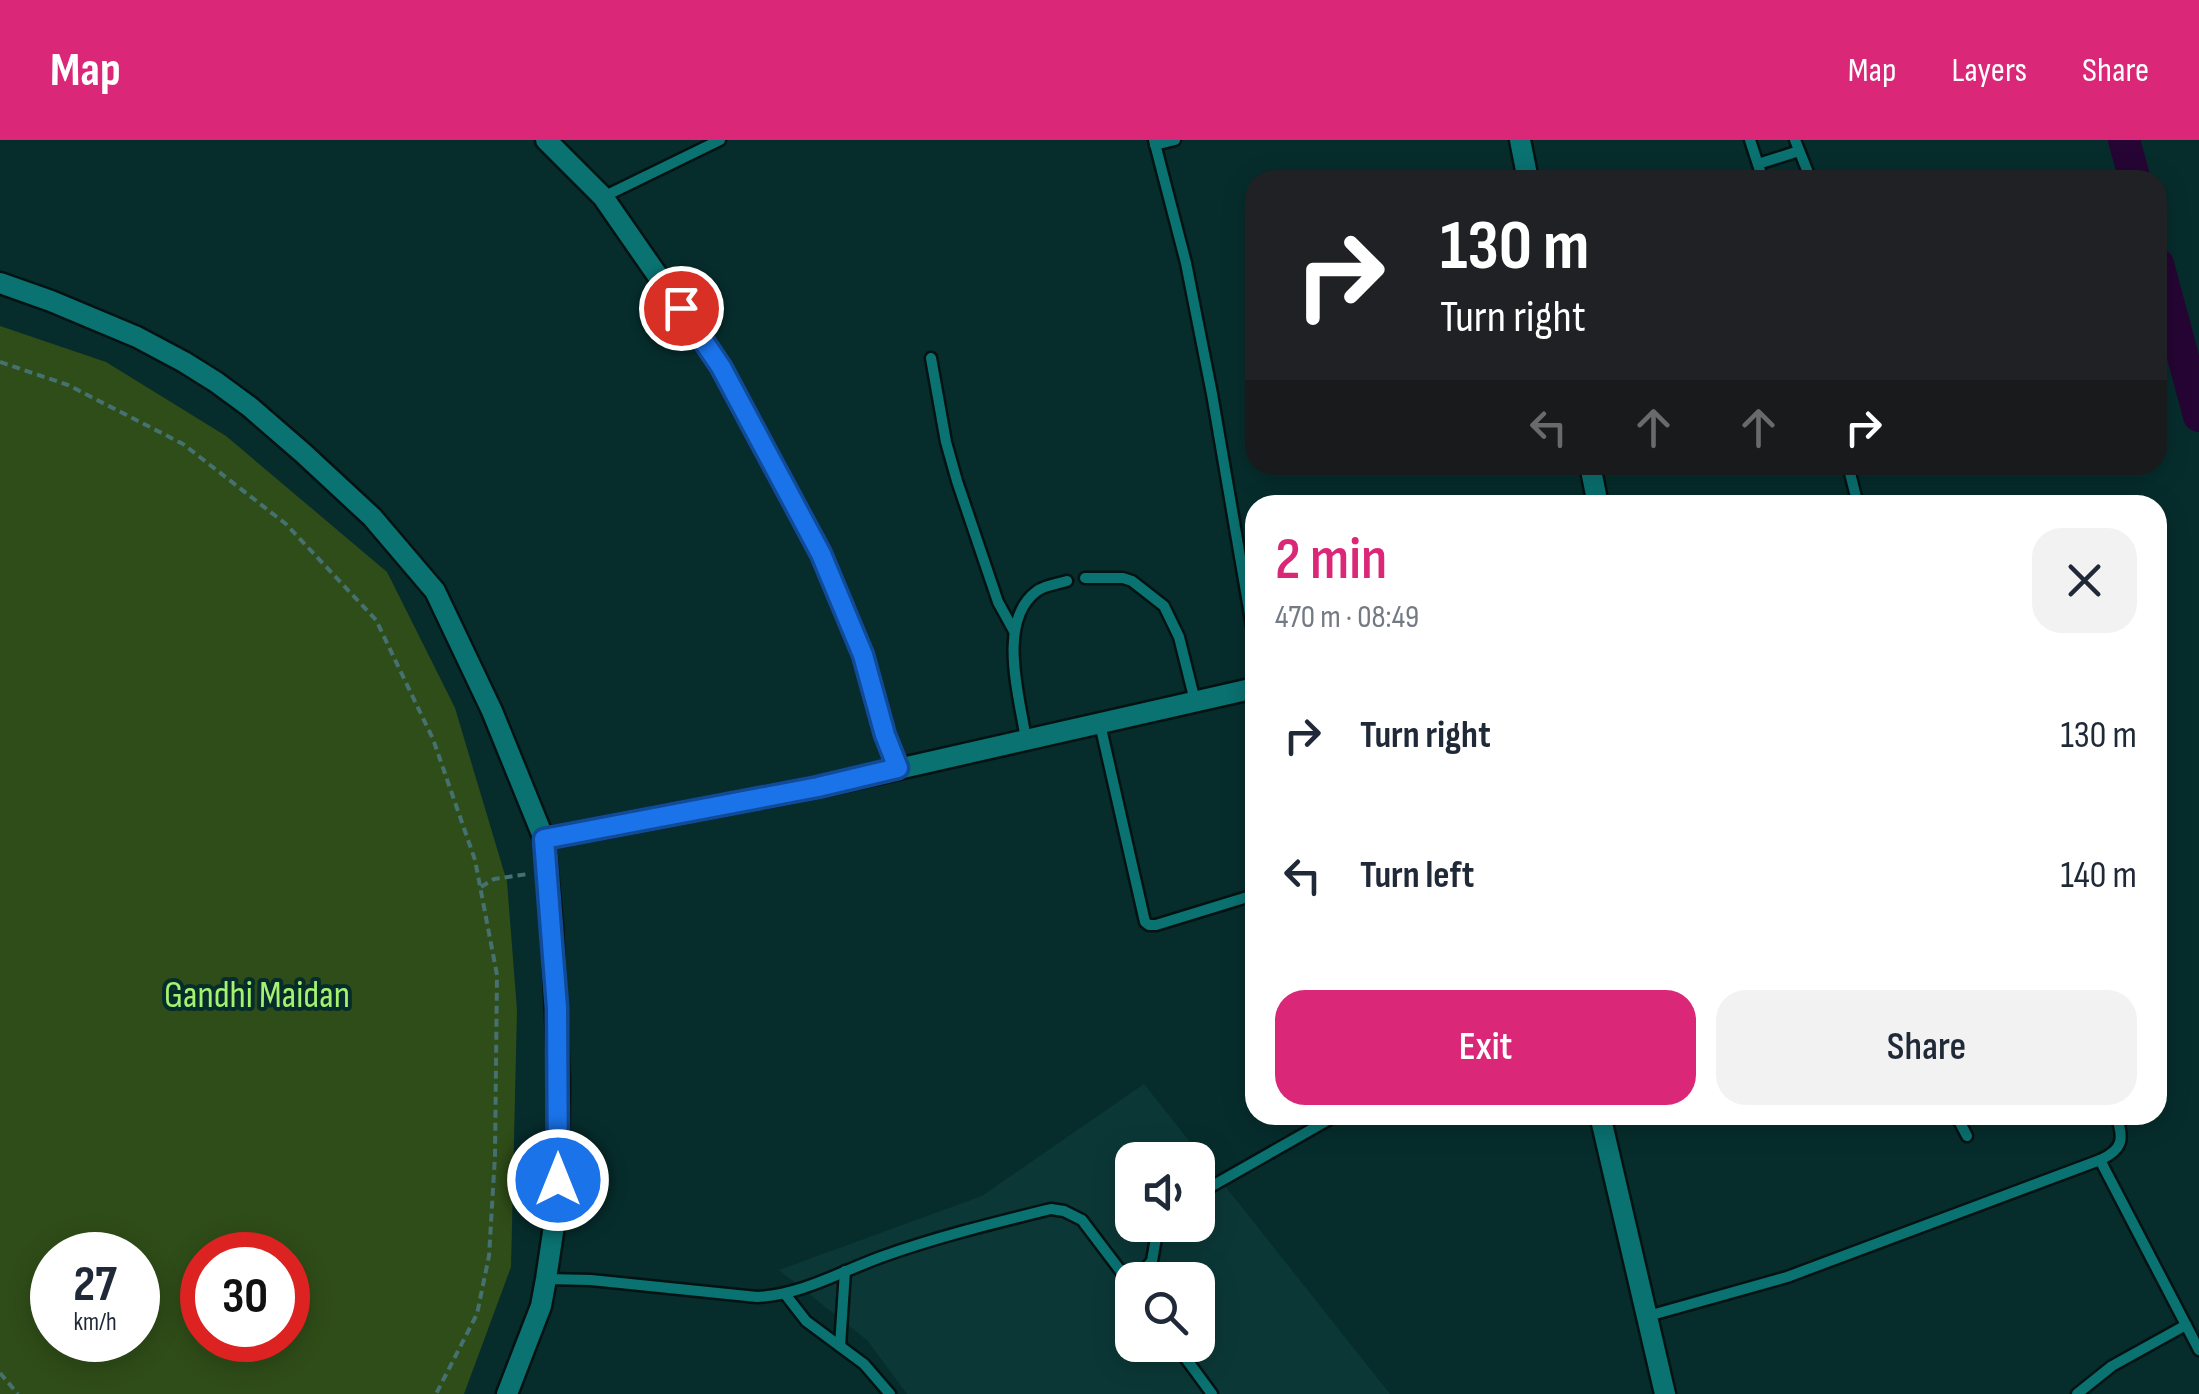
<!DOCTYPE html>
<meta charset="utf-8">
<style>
body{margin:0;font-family:"Sofia Sans Condensed",sans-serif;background:#f2f2f3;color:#1f2937;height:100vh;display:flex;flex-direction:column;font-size:38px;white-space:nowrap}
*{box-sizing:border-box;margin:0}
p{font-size:32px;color:#747a83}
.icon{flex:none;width:55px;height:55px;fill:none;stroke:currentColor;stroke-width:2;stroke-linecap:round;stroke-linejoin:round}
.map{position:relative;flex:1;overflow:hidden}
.side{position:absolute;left:1245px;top:355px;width:922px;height:630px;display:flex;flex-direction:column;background:#fff;border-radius:30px;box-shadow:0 5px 25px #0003}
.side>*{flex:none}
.top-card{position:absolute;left:1245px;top:30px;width:922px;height:305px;border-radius:30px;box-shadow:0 5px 25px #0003;background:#202124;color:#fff;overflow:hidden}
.buttons{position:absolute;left:1115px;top:1002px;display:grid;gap:20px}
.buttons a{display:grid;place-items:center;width:100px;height:100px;border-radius:20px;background:#fff;box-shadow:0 5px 25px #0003;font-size:50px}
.speed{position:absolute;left:30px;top:1092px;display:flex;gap:20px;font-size:50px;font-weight:700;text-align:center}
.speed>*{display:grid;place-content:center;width:130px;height:130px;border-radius:50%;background:#fff;box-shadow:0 5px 25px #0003;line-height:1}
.speed small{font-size:25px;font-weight:400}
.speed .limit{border:15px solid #d22;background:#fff;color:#111}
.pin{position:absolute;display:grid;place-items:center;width:85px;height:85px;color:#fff;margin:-42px;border:5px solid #fff;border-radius:50%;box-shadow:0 2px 10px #0007}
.me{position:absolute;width:110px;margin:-55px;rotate:0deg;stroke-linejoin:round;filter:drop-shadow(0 0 8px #0008)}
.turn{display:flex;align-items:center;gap:35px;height:210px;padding:0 30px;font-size:45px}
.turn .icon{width:130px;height:130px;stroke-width:2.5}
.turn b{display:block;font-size:70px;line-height:85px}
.lanes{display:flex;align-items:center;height:95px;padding:0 30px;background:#0003;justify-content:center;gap:50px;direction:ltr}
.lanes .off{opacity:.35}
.round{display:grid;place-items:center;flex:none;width:105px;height:105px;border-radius:30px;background:#f2f2f3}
.head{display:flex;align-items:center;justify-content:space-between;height:170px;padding:0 30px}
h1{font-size:60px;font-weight:600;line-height:75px;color:#db2777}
.button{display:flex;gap:20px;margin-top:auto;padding:20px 30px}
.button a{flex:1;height:115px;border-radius:30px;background:#db2777;color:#fff;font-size:40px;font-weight:600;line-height:115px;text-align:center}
.button a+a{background:#f2f2f3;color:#1f2937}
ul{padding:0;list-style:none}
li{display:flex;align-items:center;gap:30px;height:140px;padding:0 30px}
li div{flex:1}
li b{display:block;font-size:38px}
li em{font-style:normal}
header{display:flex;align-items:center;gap:60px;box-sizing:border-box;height:140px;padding:0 50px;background:#db2777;color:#fff}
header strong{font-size:48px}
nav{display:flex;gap:55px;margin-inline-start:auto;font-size:35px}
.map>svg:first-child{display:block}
</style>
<header>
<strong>Map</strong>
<nav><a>Map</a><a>Layers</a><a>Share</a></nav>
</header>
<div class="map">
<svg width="2199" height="1254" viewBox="0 0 2199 1254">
<rect width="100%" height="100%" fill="#062d2c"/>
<path fill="#0b3837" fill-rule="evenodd" d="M1144,944L1390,1254H907L867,1200L779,1130L982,1056ZM1132,1020H1198V1085H1132ZM1132,1140H1198V1205H1132Z"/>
<path fill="#2f4d18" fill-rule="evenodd" d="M0,186L106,222L226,296L387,432L455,568L507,742L517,870L511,1127L464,1254H0ZM52,1115H138V1200H52ZM202,1115H288V1200H202Z"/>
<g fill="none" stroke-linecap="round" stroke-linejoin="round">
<g stroke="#260534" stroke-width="32">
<path d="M2124,0L2135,40"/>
<path d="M2158,124L2199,276"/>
</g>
<g stroke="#041212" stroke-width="15">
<g id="lane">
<path d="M1154,0L1186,123L1212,254L1255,504"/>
<path d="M1750,0L1763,40"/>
<path d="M1795,0L1811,40"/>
<path d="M1155,5L1175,0"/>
<path d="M1758,24L1799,11"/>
<path d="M603,57L720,0"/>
<path d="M931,218L946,302L957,341L998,462L1014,491"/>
<path d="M1848,325L1858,365"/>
<path d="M1085,438H1123L1132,441L1164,466L1179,497L1195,561"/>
<path d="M1100,584L1145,782L1149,785H1156L1254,755"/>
<path d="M1026,600C1020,558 996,481 1037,451C1045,445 1057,444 1067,441"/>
<path d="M1956,975L1967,996"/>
<path d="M2100,1020L2199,1210"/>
<path d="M1198,1054L1337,975"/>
<path d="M546,1139L591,1140L757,1157C801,1155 840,1132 881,1117C936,1097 994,1083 1051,1069L1064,1071L1082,1080L1132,1146"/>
<path d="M1136,1140L1152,1121L1157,1092L1161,1085"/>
<path d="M785,1154L806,1181L864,1224L890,1254"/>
<path d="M1648,1176L1787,1137L2100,1020C2124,1009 2124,998 2116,975"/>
<path d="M1176,1205L1212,1254"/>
<path d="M840,1206L845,1131"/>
<path d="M2077,1254L2112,1226L2186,1185"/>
</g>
</g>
<g stroke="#041212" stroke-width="25">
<g id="street">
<path d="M546,0L603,57L721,227L821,414L863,515L885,595L898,629"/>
<path d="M1520,0L1528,40"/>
<path d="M0,143L51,161L137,197L184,222L216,242L250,267L303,313L372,377L435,451L492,571L544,699L552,786L559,942L558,1040L555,1079L546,1139L541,1166L507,1254"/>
<path d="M1590,325L1598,365"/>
<path d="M544,699L819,647L1255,548"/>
<path d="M1600,975L1665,1254"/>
</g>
</g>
<g stroke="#457170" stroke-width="4" stroke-dasharray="8 5" stroke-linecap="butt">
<path d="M0,222L68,245L183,304L286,384L376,480L433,599L475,720L497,835L495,1016L489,1116L477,1174L436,1254"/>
<path d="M481,747L494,739L528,734"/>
<path d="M0,1233L18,1254"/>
</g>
<use href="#lane" stroke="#0a7271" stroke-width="10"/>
<use href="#street" stroke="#0a7271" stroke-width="20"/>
</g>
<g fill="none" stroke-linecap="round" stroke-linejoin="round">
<g stroke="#114b97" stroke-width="25">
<path id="route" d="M558,1040L557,868L544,699L818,647L898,628L885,595L863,515L821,414L721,227L681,168"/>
</g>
<use href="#route" stroke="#1a73e8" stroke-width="18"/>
</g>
<g text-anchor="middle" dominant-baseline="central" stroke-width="8" stroke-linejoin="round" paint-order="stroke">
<g font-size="38" fill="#a6f26e" stroke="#062d2c">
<text x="257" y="855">Gandhi Maidan</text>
</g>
</g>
</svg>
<div class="buttons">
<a><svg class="icon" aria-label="sound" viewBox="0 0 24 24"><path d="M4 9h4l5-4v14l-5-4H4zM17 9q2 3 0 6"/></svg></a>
<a><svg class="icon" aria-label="search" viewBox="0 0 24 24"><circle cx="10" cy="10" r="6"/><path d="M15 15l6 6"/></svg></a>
</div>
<div class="speed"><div>27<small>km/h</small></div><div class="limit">30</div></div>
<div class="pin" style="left:681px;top:168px;background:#d93025"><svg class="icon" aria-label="arrive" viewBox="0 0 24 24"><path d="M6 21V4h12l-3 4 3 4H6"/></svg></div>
<svg class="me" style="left:558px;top:1040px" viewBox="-20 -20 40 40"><circle r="17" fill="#1a73e8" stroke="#fff" stroke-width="3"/><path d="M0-11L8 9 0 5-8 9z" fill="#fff"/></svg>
<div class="top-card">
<div class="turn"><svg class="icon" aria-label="right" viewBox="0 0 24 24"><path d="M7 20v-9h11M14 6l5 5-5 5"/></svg><div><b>130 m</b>Turn right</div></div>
<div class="lanes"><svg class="icon off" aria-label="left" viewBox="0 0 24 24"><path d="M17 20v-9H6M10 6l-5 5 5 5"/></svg><svg class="icon off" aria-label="ahead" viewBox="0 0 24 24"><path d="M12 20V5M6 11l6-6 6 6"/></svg><svg class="icon off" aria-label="ahead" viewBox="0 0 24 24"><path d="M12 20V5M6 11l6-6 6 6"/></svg><svg class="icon" aria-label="right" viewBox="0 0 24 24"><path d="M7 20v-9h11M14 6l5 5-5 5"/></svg></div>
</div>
<section class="side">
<div class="head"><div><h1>2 min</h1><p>470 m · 08:49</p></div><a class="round"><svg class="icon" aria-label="close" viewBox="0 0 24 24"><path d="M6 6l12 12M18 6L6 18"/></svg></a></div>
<ul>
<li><svg class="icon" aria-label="right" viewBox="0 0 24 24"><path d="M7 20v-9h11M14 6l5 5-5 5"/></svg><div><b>Turn right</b></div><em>130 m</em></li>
<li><svg class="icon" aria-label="left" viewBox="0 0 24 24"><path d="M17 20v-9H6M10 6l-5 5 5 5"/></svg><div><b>Turn left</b></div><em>140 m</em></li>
</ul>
<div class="button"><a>Exit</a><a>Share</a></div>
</section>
</div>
